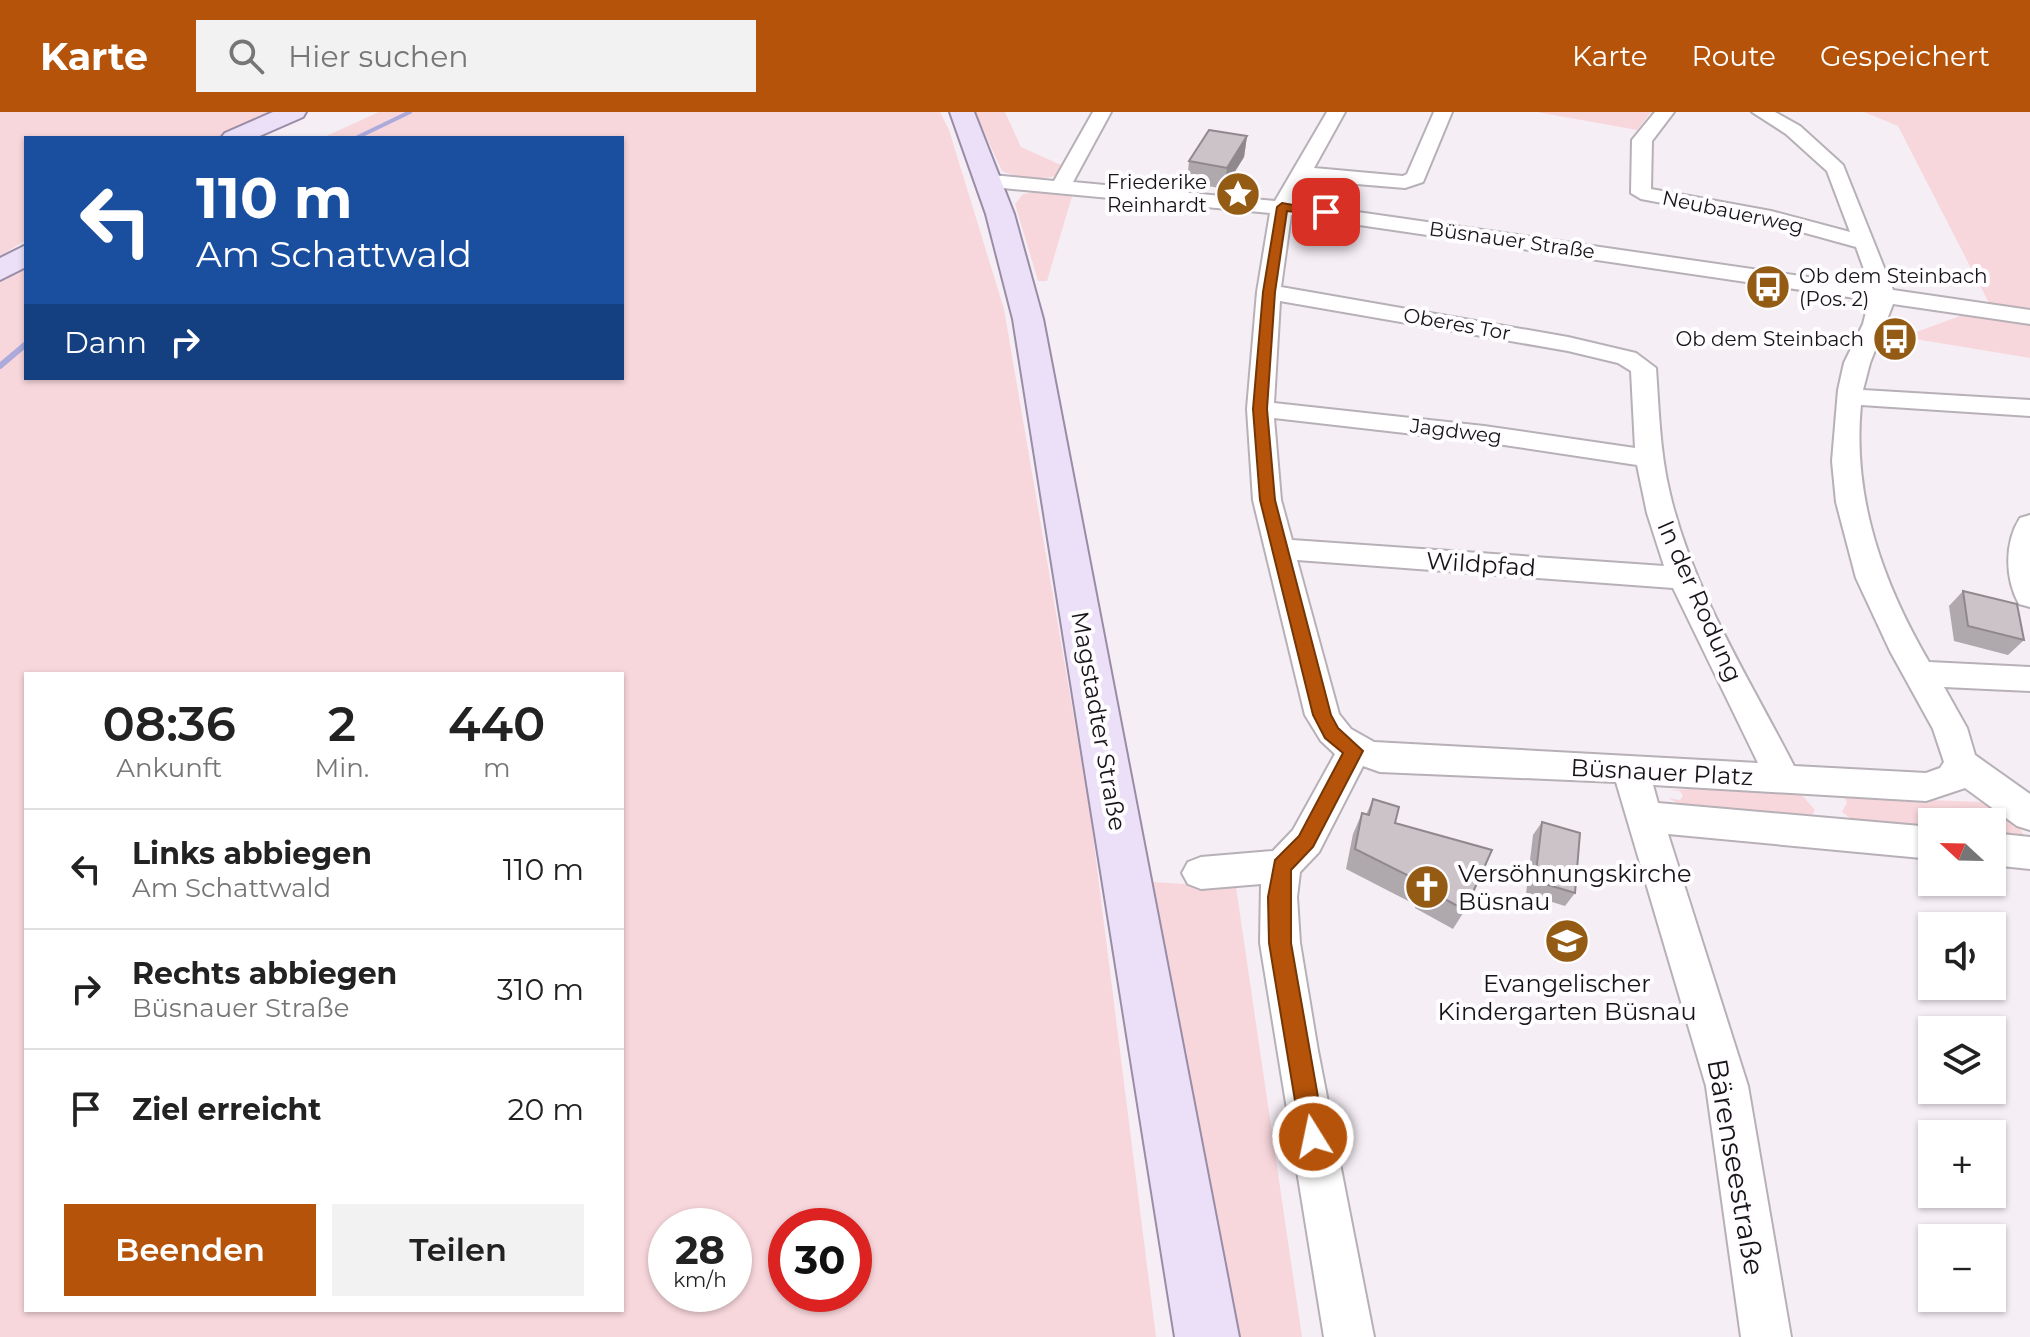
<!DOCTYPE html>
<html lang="de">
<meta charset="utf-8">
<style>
body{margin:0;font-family:Montserrat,sans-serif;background:#f2f2f2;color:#222;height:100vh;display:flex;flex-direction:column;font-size:30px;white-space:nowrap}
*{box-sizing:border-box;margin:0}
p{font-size:26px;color:#767676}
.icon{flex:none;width:44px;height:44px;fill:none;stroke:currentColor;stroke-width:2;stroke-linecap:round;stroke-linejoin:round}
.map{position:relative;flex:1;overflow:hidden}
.side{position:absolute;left:24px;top:560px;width:600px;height:640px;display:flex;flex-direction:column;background:#fff;border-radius:0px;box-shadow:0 2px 6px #0004}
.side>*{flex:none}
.top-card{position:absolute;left:24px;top:24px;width:600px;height:244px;border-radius:0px;box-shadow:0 2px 6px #0004;background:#1a4fa0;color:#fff;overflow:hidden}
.needle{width:52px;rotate:292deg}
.buttons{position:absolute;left:1918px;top:696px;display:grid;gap:16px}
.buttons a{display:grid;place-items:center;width:88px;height:88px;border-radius:0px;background:#fff;box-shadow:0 2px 6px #0004;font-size:40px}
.speed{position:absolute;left:648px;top:1096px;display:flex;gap:16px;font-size:40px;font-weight:700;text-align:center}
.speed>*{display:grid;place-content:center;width:104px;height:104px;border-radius:50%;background:#fff;box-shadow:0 2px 6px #0004;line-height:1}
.speed small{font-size:20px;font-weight:400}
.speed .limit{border:12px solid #d22;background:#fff;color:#111}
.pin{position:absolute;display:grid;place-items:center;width:68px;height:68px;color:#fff;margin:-34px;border-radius:16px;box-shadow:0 4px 12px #0006}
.me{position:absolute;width:88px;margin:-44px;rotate:350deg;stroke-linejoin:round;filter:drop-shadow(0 0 6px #0008)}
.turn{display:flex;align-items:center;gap:28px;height:168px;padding:0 40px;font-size:36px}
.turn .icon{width:104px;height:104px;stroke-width:2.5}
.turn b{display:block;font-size:56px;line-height:68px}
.then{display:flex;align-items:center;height:76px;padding:0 40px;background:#0003;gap:16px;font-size:30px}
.eta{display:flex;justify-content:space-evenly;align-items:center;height:136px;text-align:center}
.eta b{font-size:48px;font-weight:600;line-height:56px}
.primary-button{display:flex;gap:16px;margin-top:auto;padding:16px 40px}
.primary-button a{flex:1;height:92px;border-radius:0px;background:#b45309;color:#fff;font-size:32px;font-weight:600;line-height:92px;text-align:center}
.primary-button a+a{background:#f2f2f2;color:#222}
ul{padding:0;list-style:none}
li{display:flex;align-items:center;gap:24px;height:120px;padding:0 40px;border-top:2px solid #e0e0e0}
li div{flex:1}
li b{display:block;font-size:30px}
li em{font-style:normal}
header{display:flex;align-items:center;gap:48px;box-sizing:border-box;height:112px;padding:0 40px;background:#b45309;color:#fff}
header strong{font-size:38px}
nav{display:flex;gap:44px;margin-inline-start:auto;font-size:28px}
.search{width:560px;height:72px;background:#f2f2f2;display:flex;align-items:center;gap:20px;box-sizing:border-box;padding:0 28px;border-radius:0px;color:#767676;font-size:30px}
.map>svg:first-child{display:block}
</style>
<header>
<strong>Karte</strong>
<div class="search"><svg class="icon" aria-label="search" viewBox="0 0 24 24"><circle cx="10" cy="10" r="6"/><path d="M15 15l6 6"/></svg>Hier suchen</div>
<nav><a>Karte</a><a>Route</a><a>Gespeichert</a></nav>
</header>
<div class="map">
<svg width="2030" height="1225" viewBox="0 0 2030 1225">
<rect width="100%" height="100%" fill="#f5eef5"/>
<g fill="#f8d7dc" fill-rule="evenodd">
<path d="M0,0H282L216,26H26V128L0,144Z"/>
<path d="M379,0H940L949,18L1004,197L1090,700L1156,1225H0V166L26,150V266H622V26H322ZM26,562H622V1198H26ZM666,1114H734V1182H666ZM786,1114H854V1182H786Z"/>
<path d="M975,0H1005L1021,35L1061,53L1058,63C1041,69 1019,66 1002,59Z"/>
<path d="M1537,0H1651L1637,18Z"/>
<path d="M1864,0H2030V199L1990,193L1898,14Z"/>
<path d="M1042,79L1073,81L1047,169H1038L1015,92L1023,82Z"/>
<path d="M1968,201L2030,211V246L1903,225Z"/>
<path d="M1691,677L1801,682L1815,698L1808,709L1683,694L1668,686L1680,688L1683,684L1680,679L1669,678Z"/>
<path d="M1844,685L1984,690L2017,713L2025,725L1992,727V710H1932V723L1864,716L1842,700L1847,690Z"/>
<path d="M1153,770L1236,775L1302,1225H1240Z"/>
</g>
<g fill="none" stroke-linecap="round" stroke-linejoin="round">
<path stroke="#acaadb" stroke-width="4" d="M356,26L410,0"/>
<path stroke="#acaadb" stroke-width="6" d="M0,254L26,232"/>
<g stroke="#b7b0b7" stroke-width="4">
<g id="minor">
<path d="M1093,0H1111L1073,70L1275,89L1327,0H1345L1314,56L1403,64L1407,62L1434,0H1452L1423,70L1405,76L1308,68L1295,91L1870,174L1856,135L1769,111L1641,87L1631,81L1632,28L1655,0H1674L1652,29L1651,77L1771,99L1850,120L1827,59L1786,22L1752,0H1775L1800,14L1843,53L1893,178L2030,198V212L1893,192L1870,251L1863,278L2030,288V304L1861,293C1852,386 1883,471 1929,550L2030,555V579L1944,575L1967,616L1975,643L2030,682V718L2017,714L1965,676L1926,689L1653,673L1658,691L1932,715V747L1668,722L1748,974L1791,1225H1741L1706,974L1616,670L1380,660L1363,654L1319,740L1300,760L1297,785L1300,831L1318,939L1374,1225H1324L1260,831L1261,772L1201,777L1188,772L1182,761L1188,750L1201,745L1273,739L1293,718L1335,642L1321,629L1305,603L1253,388L1247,297L1257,180L1270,101L992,75L982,69L992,63L1054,69ZM1291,103L1869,188L1863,212L1844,251L1838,278L1832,349L1836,390L1856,466L1890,539L1933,617L1944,650L1940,656L1926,661L1794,654C1749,566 1693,479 1670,382C1660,341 1659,299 1656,256L1636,241L1568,225L1281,175ZM1280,189L1568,239L1618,251L1631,259L1635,336L1484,314L1274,291ZM1274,306L1484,330L1637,353L1647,401L1664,454L1292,428L1281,388ZM1297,448L1673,476L1758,651L1374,630L1351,617L1339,602Z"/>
<path d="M2030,403V495L2019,492C2005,467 2004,431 2020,406Z"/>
<path d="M1992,721L2030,725V757L1992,753Z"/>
</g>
</g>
<g stroke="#998ca6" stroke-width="4">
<g id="major">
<path d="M273,0H306L303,5L255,26H221L225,21Z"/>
<path d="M950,0H974L1014,102L1043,207L1239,1225H1175L1013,207L986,102Z"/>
<path d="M26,133V155L0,168V146Z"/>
</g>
</g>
<use href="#minor" fill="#fff" fill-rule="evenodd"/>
<use href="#major" fill="#ece0f8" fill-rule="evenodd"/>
</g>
<g fill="#afa8ac">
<path d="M1247,24L1244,45L1224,77L1187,70L1189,49Z"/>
<path d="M1963,479L2024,528L2008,543L1954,529L1949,494Z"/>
<path d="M1373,687L1395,711L1465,798L1453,817L1415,796L1416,793L1346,757L1353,722L1362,701L1366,703Z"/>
<path d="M1542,710L1575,781L1565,794L1526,782L1533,723Z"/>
</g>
<path fill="#8f888c" d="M1247,24L1244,45L1224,77L1227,56Z"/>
<g fill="#ccc3c8" stroke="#8f888c" stroke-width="2">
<path d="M1209,18L1247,24L1227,56L1189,49Z"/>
<path d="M1963,479L2017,492L2024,528L1968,514Z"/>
<path d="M1373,687L1399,695L1395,711L1492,738L1465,798L1426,777L1427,773L1355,737L1362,701L1369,703Z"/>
<path d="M1542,710L1580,721L1575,781L1535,769Z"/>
</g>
<path fill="#b45309" stroke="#753606" stroke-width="2" d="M1282,91L1332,100L1326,104L1287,99L1275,180L1267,297L1275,388L1331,603L1338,616L1363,639L1313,735L1291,758V831L1325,1025L1321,1033L1313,1037L1304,1033L1301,1025L1269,831L1268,785L1275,748L1299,724L1343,641L1325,626L1313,603L1260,388L1253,297L1263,180L1277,95Z"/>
<defs>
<g id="sight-disc" transform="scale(2.3)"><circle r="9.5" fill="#935b14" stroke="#fffdff"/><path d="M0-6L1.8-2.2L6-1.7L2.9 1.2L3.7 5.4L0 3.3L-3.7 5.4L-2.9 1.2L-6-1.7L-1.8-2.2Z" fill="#fff"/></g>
<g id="bus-disc" transform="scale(2.3)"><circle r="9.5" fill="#935b14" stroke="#fffdff"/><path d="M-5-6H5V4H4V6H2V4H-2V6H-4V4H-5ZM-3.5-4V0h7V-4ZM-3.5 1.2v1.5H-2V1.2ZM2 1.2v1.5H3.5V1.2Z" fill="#fff"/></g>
<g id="church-disc" transform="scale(2.3)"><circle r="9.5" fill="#935b14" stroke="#fffdff"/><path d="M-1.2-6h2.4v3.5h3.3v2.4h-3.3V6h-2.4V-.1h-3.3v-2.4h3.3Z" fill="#fff"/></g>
<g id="school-disc" transform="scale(2.3)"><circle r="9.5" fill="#935b14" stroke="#fffdff"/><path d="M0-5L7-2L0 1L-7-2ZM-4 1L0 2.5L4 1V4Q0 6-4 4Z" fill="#fff"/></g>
</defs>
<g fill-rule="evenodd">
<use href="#sight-disc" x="1238" y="82"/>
<use href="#bus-disc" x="1768" y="175"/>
<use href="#bus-disc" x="1895" y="227"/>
<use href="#church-disc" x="1427" y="775"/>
<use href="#school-disc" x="1567" y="829"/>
</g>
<g text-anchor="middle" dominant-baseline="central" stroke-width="8" stroke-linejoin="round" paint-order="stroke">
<g font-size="20" fill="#181518" stroke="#fffdff" text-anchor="end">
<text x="1207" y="70">Friederike<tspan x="1207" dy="23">Reinhardt</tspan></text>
<text x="1799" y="164" text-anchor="start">Ob dem Steinbach<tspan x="1799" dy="23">(Pos. 2)</tspan></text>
<text x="1864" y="227">Ob dem Steinbach</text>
</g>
<g font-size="20" fill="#181518" stroke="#fffdff">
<text transform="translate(1733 100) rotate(12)">Neubauerweg</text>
<text transform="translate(1512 128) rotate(8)">Büsnauer Straße</text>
<text transform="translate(1457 212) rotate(10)">Oberes Tor</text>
<text transform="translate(1456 319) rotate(7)">Jagdweg</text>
</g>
<g font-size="24" fill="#181518" stroke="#fffdff">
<text transform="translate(1481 452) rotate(4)">Wildpfad</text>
<text transform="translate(1700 489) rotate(66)">In der Rodung</text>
<text transform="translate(1099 609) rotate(80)">Magstadter Straße</text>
<text transform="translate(1662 660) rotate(3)">Büsnauer Platz</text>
</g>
<g font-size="24" fill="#181518" stroke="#fffdff" text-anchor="start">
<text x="1458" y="761">Versöhnungskirche<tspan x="1458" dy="28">Büsnau</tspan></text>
<text x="1567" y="871" text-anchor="middle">Evangelischer<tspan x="1567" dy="28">Kindergarten Büsnau</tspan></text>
</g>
<g font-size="28" fill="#181518" stroke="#fffdff">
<text transform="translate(1736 1055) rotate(80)">Bärenseestraße</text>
</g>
</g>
</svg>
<div class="buttons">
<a><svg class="needle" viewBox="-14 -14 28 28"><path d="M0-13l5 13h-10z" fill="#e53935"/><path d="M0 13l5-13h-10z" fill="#767676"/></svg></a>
<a><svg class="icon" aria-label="sound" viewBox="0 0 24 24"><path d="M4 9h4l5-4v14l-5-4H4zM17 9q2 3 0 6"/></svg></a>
<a><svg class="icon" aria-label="layers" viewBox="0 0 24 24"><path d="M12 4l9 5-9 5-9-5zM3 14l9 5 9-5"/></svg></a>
<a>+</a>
<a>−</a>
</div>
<div class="speed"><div>28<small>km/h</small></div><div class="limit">30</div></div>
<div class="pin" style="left:1326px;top:100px;background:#d93025"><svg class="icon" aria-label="arrive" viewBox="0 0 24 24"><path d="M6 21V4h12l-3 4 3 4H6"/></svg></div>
<svg class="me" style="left:1313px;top:1025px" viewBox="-20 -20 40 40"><circle r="17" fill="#b45309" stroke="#fff" stroke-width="3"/><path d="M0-11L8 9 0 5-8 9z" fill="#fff"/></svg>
<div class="top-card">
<div class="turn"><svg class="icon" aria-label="left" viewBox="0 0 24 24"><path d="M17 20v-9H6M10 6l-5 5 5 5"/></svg><div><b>110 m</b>Am Schattwald</div></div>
<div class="then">Dann<svg class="icon" aria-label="right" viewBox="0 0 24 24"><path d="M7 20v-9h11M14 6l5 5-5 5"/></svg></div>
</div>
<section class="side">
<div class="eta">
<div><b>08:36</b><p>Ankunft</p></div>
<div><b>2</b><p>Min.</p></div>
<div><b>440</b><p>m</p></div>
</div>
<ul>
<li><svg class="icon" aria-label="left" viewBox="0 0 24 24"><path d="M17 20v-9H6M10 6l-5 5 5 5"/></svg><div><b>Links abbiegen</b><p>Am Schattwald</p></div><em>110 m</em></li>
<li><svg class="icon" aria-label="right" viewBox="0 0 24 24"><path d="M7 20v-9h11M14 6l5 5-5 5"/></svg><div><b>Rechts abbiegen</b><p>Büsnauer Straße</p></div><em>310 m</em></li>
<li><svg class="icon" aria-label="arrive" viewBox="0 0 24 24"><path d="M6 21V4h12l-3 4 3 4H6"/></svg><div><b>Ziel erreicht</b></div><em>20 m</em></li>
</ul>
<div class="primary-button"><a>Beenden</a><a>Teilen</a></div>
</section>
</div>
